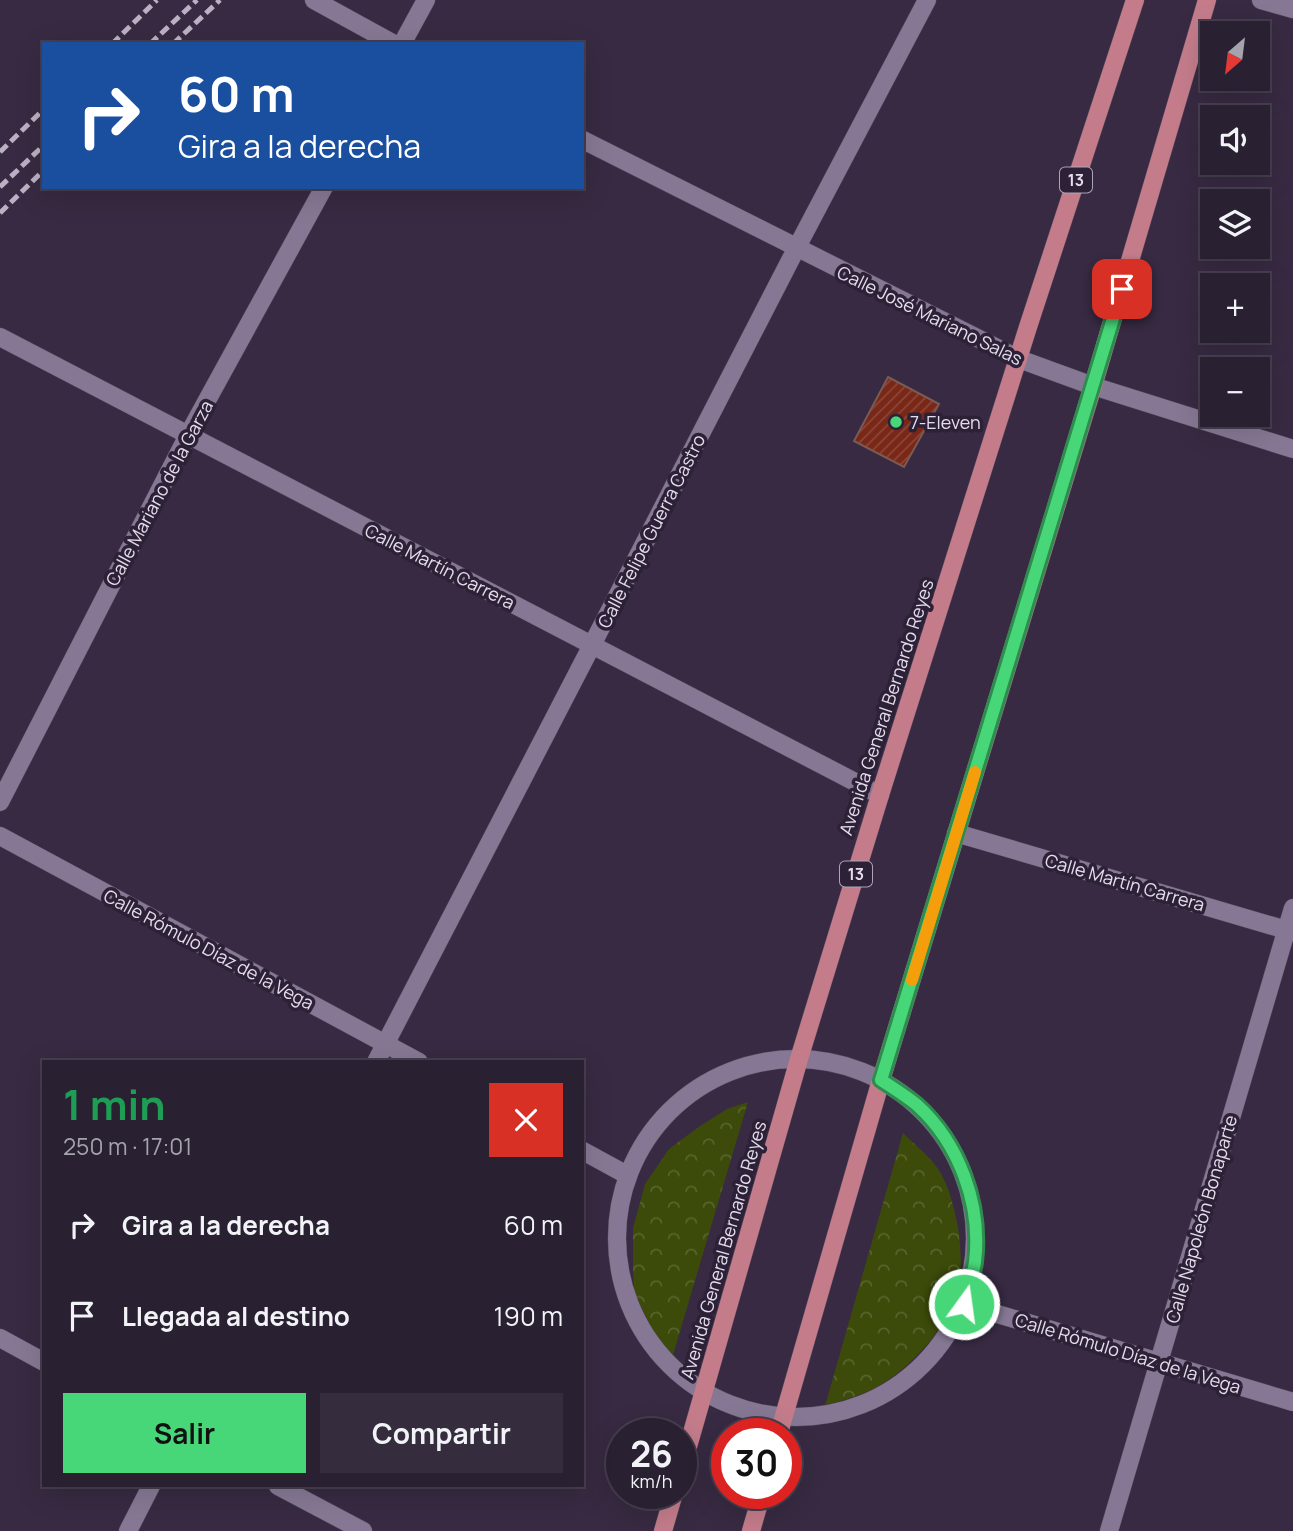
<!DOCTYPE html>
<html lang="es">
<meta charset="utf-8">
<style>
body{margin:0;font-family:Manrope,sans-serif;background:#352d3e;color:#f1f3f6;height:100vh;display:flex;flex-direction:column;font-size:26px;white-space:nowrap}
*{box-sizing:border-box;margin:0}
p{font-size:23px;color:#a5a3ac}
.icon{flex:none;width:38px;height:38px;fill:none;stroke:currentColor;stroke-width:2;stroke-linecap:round;stroke-linejoin:round}
.map{position:relative;flex:1;overflow:hidden}
.drawer{position:absolute;left:42px;top:1060px;width:542px;height:427px;display:flex;flex-direction:column;background:#292032;border-radius:0px;box-shadow:0 7px 28px #0002,0 0 0 2px #453e4d}
.drawer>*{flex:none}
.top-card{position:absolute;left:42px;top:42px;width:542px;height:147px;border-radius:0px;box-shadow:0 7px 28px #0002,0 0 0 2px #453e4d;background:#1a4fa0;color:#fff;overflow:hidden}
.needle{width:46px;rotate:208deg}
.buttons{position:absolute;left:1200px;top:21px;display:grid;gap:14px}
.buttons a{display:grid;place-items:center;width:70px;height:70px;border-radius:0px;background:#292032;box-shadow:0 7px 28px #0002,0 0 0 2px #453e4d;font-size:35px}
.speed{position:absolute;left:606px;top:1418px;display:flex;gap:14px;font-size:35px;font-weight:700;text-align:center}
.speed>*{display:grid;place-content:center;width:91px;height:91px;border-radius:50%;background:#292032;box-shadow:0 7px 28px #0002,0 0 0 2px #453e4d;line-height:1}
.speed small{font-size:18px;font-weight:400}
.speed .limit{border:10px solid #d22;background:#fff;color:#111}
.pin{position:absolute;display:grid;place-items:center;width:60px;height:60px;color:#fff;margin:-30px;border-radius:14px;box-shadow:0 4px 10px #0006}
.me{position:absolute;width:77px;margin:-38px;rotate:14deg;stroke-linejoin:round;filter:drop-shadow(0 0 5px #0008)}
.turn{display:flex;align-items:center;gap:24px;height:147px;padding:0 21px;font-size:32px}
.turn .icon{width:91px;height:91px;stroke-width:2.5}
.turn b{display:block;font-size:49px;line-height:60px}
.round{display:grid;place-items:center;flex:none;width:74px;height:74px;border-radius:0px;background:#352d3e}
.headline{display:flex;align-items:center;justify-content:space-between;height:119px;padding:0 21px}
h1{font-size:42px;font-weight:700;line-height:52px;color:#1e9e55}
.action{display:flex;gap:14px;margin-top:auto;padding:14px 21px}
.action a{flex:1;height:80px;border-radius:0px;background:#47d779;color:#111;font-size:28px;font-weight:700;line-height:80px;text-align:center}
.action a+a{background:#352d3e;color:#f1f3f6}
ul{padding:0;list-style:none}
li{display:flex;align-items:center;gap:21px;height:91px;padding:0 21px}
li div{flex:1}
li b{display:block;font-size:26px}
li em{font-style:normal}
.map>svg:first-child{display:block}
</style>
<div class="map">
<svg width="1293" height="1531" viewBox="0 0 1293 1531">
<defs>
<pattern id="park-crowns" width="20" height="18" patternUnits="userSpaceOnUse" patternTransform="scale(1.75)"><rect width="20" height="18" fill="#3c4b09"/><path d="M2 6a3 3 0 1 1 6 0M12 15a3 3 0 1 1 6 0" fill="none" stroke="#58642d"/></pattern>
<pattern id="building-hatch" width="6" height="6" patternUnits="userSpaceOnUse" patternTransform="scale(1.75)"><rect width="6" height="6" fill="#792716"/><path d="M-1 1l2-2M0 6l6-6M5 7l2-2" fill="none" stroke="#8c4638"/></pattern>
</defs>
<rect width="100%" height="100%" fill="#372a42"/>
<g fill="url(#park-crowns)">
<path d="M748,1102L672,1358L647,1330L635,1308L633,1272V1228L645,1184L669,1149L700,1126L727,1109Z"/>
<path d="M903,1133C914,1144 932,1158 940,1172C950,1189 954,1208 958,1227C960,1243 962,1260 960,1276C956,1318 916,1364 880,1385C863,1395 844,1400 825,1406Z"/>
</g>
<path fill="url(#building-hatch)" stroke="#7a5a52" stroke-width="2" d="M888,377L939,404L904,467L854,441Z"/>
<g fill="none" stroke-linecap="round" stroke-linejoin="round">
<g stroke="#51485b" stroke-width="19">
<g id="minor">
<path d="M314,0L394,44"/>
<path d="M1261,0L1293,9"/>
<path d="M402,44L426,0"/>
<path d="M583,140L1019,359L1093,386L1293,449"/>
<path d="M0,337L880,795"/>
<path d="M0,802L188,435L324,187"/>
<path d="M956,833L1293,932"/>
<path d="M0,836L419,1062"/>
<circle cx="796" cy="1238" r="179"/>
<path d="M376,1062L592,645L796,249L927,0"/>
<path d="M583,1151L627,1175"/>
<path d="M964,1304L1293,1402"/>
<path d="M0,1338L44,1362"/>
<path d="M278,1486L363,1531"/>
<path d="M128,1531L151,1486"/>
<path d="M1109,1531L1293,908"/>
</g>
</g>
<g stroke="#51485b" stroke-width="19">
<g id="major">
<path d="M779,1433L881,1080L1093,386L1207,0"/>
<path d="M681,1471L799,1059L880,795L1028,327L1135,0"/>
<path d="M663,1531L674,1493"/>
<path d="M751,1531L762,1493"/>
</g>
</g>
<use href="#minor" stroke="#867894" stroke-width="18"/>
<use href="#major" stroke="#c47c8b" stroke-width="18"/>
<g stroke="#bab1c3" stroke-width="5" stroke-dasharray="10 5" stroke-linecap="butt">
<path d="M112,44L157,0"/>
<path d="M150,44L197,0"/>
<path d="M173,44L220,0"/>
<path d="M0,152L44,109"/>
<path d="M0,187L44,145"/>
<path d="M0,213L44,170"/>
</g>
</g>
<g fill="none" stroke-linecap="round" stroke-linejoin="round">
<g stroke="#2e8c4f" stroke-width="18">
<path id="route" d="M964,1304C967,1290 973,1276 975,1262C982,1205 959,1143 917,1105C906,1096 893,1088 881,1080L1122,289"/>
</g>
<use href="#route" stroke="#47d779" stroke-width="12"/>
<path stroke="#f59e0b" stroke-width="12" d="M912,980L975,772"/>
</g>
<circle fill="#47d779" stroke="#2d2138" stroke-width="2.5" cx="896" cy="422" r="7"/>
<g text-anchor="middle" dominant-baseline="central" stroke-width="7" stroke-linejoin="round" paint-order="stroke">
<g fill="#2d2138" stroke="#ada5b6" stroke-width="2">
<rect x="1060" y="167.5" width="32" height="25" rx="5"/>
<rect x="840" y="861.5" width="32" height="25" rx="5"/>
</g>
<g font-size="16" font-weight="bold" fill="#e4ddec">
<text x="1076" y="180">13</text>
<text x="856" y="874">13</text>
</g>
<g font-size="18" fill="#e4ddec" stroke="#2d2138">
<text transform="translate(930 315) rotate(26)">Calle José Mariano Salas</text>
<text transform="translate(159 493) rotate(-62)">Calle Mariano de la Garza</text>
<text transform="translate(651 531) rotate(-63)">Calle Felipe Guerra Castro</text>
<text transform="translate(440 566) rotate(27)">Calle Martín Carrera</text>
<text transform="translate(886 707) rotate(-72)">Avenida General Bernardo Reyes</text>
<text transform="translate(1125 882) rotate(16)">Calle Martín Carrera</text>
<text transform="translate(209 949) rotate(28)">Calle Rómulo Díaz de la Vega</text>
<text transform="translate(1201 1219) rotate(-74)">Calle Napoleón Bonaparte</text>
<text transform="translate(723 1250) rotate(-74)">Avenida General Bernardo Reyes</text>
<text transform="translate(1128 1353) rotate(17)">Calle Rómulo Díaz de la Vega</text>
</g>
<g font-size="18" fill="#e4ddec" stroke="#2d2138" text-anchor="start">
<text x="910" y="422">7-Eleven</text>
</g>
</g>
</svg>
<div class="buttons">
<a><svg class="needle" viewBox="-14 -14 28 28"><path d="M0-13l5 13h-10z" fill="#e53935"/><path d="M0 13l5-13h-10z" fill="#a5a3ac"/></svg></a>
<a><svg class="icon" aria-label="sound" viewBox="0 0 24 24"><path d="M4 9h4l5-4v14l-5-4H4zM17 9q2 3 0 6"/></svg></a>
<a><svg class="icon" aria-label="layers" viewBox="0 0 24 24"><path d="M12 4l9 5-9 5-9-5zM3 14l9 5 9-5"/></svg></a>
<a>+</a>
<a>−</a>
</div>
<div class="speed"><div>26<small>km/h</small></div><div class="limit">30</div></div>
<div class="pin" style="left:1122px;top:289px;background:#d93025"><svg class="icon" aria-label="arrive" viewBox="0 0 24 24"><path d="M6 21V4h12l-3 4 3 4H6"/></svg></div>
<svg class="me" style="left:964px;top:1304px" viewBox="-20 -20 40 40"><circle r="17" fill="#47d779" stroke="#fff" stroke-width="3"/><path d="M0-11L8 9 0 5-8 9z" fill="#fff"/></svg>
<div class="top-card">
<div class="turn"><svg class="icon" aria-label="right" viewBox="0 0 24 24"><path d="M7 20v-9h11M14 6l5 5-5 5"/></svg><div><b>60 m</b>Gira a la derecha</div></div>
</div>
<section class="drawer">
<div class="headline"><div><h1>1 min</h1><p>250 m · 17:01</p></div><a class="round" style="background:#d93025;color:#fff"><svg class="icon" aria-label="close" viewBox="0 0 24 24"><path d="M6 6l12 12M18 6L6 18"/></svg></a></div>
<ul>
<li><svg class="icon" aria-label="right" viewBox="0 0 24 24"><path d="M7 20v-9h11M14 6l5 5-5 5"/></svg><div><b>Gira a la derecha</b></div><em>60 m</em></li>
<li><svg class="icon" aria-label="arrive" viewBox="0 0 24 24"><path d="M6 21V4h12l-3 4 3 4H6"/></svg><div><b>Llegada al destino</b></div><em>190 m</em></li>
</ul>
<div class="action"><a>Salir</a><a>Compartir</a></div>
</section>
</div>
